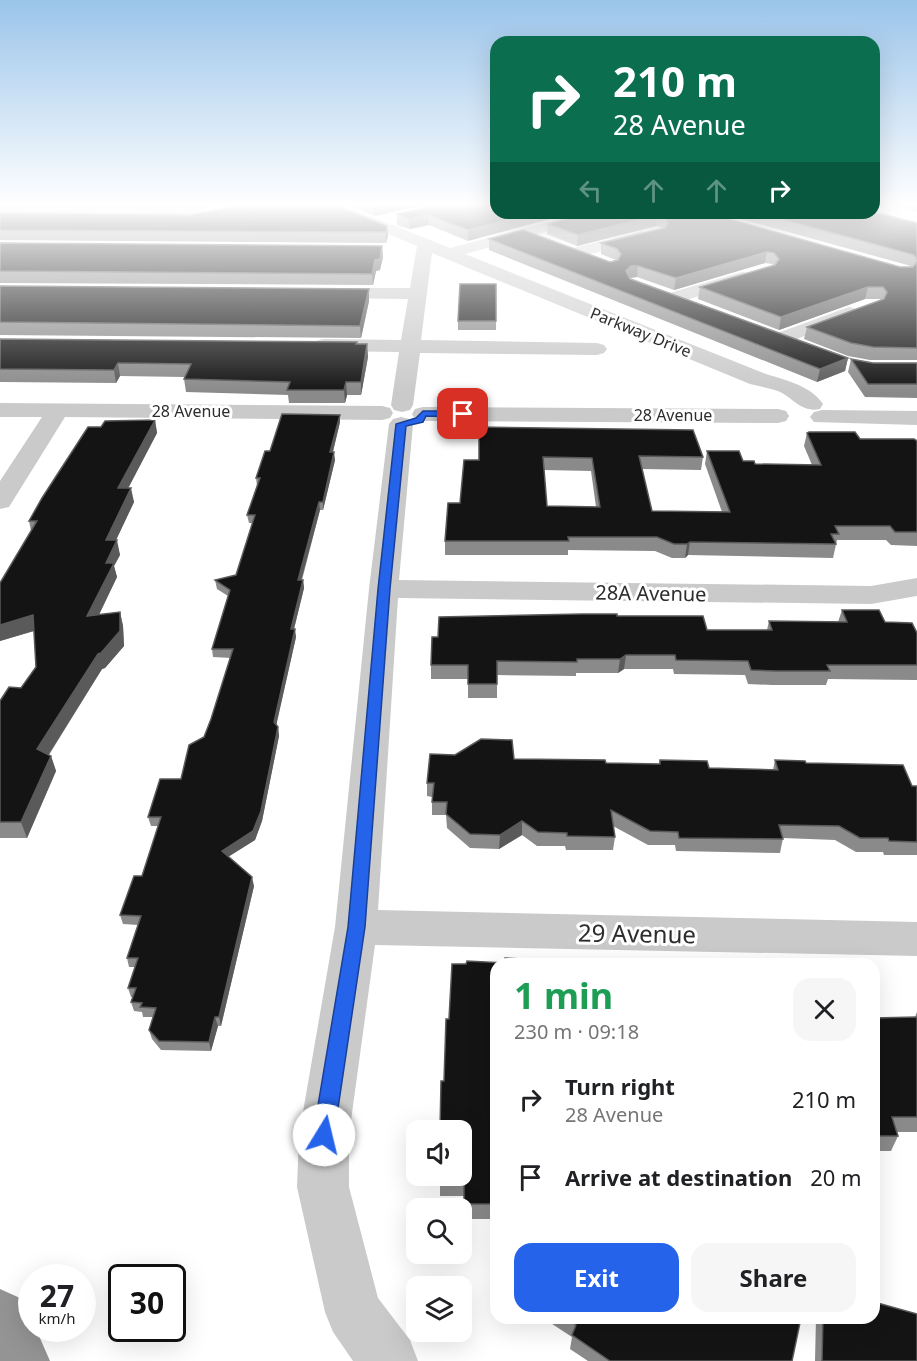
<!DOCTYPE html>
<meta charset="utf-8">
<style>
body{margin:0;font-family:"Noto Sans",sans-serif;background:#f6f6f6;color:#202124;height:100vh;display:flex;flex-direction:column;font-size:22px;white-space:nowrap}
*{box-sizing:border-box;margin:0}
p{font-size:20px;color:#757577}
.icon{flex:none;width:33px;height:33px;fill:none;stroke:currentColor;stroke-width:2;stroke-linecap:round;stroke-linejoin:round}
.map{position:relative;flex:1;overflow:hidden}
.side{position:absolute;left:490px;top:958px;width:390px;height:366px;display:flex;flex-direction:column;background:#fff;border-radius:18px;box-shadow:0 6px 24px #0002}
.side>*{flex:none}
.guide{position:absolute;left:490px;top:36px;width:390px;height:183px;border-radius:18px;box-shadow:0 6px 24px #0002;background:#0b6e4f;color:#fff;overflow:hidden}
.fabs{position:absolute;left:406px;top:1120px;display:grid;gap:12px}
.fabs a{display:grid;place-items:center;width:66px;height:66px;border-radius:12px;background:#fff;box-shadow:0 6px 24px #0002;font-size:30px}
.speed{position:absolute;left:18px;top:1264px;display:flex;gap:12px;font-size:30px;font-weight:700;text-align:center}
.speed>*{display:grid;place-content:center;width:78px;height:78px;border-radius:50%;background:#fff;box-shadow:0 6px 24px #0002;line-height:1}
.speed small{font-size:15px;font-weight:400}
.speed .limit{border:3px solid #111;border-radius:9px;background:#fff;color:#111}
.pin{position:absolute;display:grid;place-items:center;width:51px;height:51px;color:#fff;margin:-26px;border-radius:12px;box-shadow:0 3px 9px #0006}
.me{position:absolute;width:66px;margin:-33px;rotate:9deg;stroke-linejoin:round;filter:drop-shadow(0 0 4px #0008)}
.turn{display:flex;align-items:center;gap:21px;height:126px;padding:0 24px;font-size:27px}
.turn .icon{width:78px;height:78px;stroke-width:2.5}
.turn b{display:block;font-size:42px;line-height:51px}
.lanes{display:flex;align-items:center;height:57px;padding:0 24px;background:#0003;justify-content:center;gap:30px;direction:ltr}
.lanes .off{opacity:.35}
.round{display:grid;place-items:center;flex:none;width:63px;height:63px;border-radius:18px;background:#f6f6f6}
.headline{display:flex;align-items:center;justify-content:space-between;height:102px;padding:0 24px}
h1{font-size:36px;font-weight:700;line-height:45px;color:#1e9e55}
.cta{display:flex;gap:12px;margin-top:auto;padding:12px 24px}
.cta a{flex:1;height:69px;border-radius:18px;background:#2563eb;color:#fff;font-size:24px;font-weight:700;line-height:69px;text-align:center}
.cta a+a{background:#f6f6f6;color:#202124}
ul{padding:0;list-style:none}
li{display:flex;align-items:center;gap:18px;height:78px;padding:0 24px}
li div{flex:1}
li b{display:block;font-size:22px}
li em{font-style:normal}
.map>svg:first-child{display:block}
</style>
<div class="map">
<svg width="917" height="1361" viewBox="0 0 917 1361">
<rect width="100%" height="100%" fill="#fff"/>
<path fill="#e3ecda" d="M0,203H190L185,206L0,207Z"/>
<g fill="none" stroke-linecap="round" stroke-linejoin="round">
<g fill="#cacaca" fill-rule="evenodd">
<path d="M197,203H214L202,212L179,216L0,215V205L179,206Z"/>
<path d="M318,203H338L450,248L582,213H608L605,216L465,254L766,374C786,380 811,386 823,404L820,409C801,413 794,398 778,391C769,388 759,386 750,384L432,253L421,340L597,343L604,345L607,349L604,353L597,355L420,353L413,405L410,410L402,412L394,410L391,405L399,352L323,351L316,349L313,345L316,341L323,339L401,340L408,299L323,298L317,297L314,293L317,289L323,288H410L417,246L320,206Z"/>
<path d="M415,203H436L445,208L437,213L417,206Z"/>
<path d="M643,231L651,236L649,239L575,258L567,253L569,249Z"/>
<path d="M742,272L748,273L751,277L748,281L673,304L666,302L664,298L666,294Z"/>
<path d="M849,307L856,309L859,313L856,317L786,343H772L769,339L772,335Z"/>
<path d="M0,403L382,406L390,408L393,413L390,418L382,420L65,417L9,507L0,509V481L42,417H0Z"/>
<path d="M423,407L778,409L786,411L789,416L786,421L778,423L423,421L415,419L412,414L415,409Z"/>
<path d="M822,410L917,411V425L814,422L810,417L814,412Z"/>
<path d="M401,417L409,419L413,424L399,580L871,586L917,578V596L871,604L398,598L378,910L917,922V956L375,945L349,1135V1187L378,1298L410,1340L418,1361H353L333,1332L325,1312L297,1187L299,1135L335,927L369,589L389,424L393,419Z"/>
</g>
<path fill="#a5a5a5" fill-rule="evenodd" d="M894,203H917V212L896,206Z"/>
<path fill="#949494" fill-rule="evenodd" d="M0,1289L20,1298L32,1320V1329H36L50,1361H0Z"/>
</g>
<g fill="#8a8a8a" fill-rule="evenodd">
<path d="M343,203H433L375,216Z"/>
<path d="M496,203L468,241L429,225L410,229L397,225V214Z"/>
<path d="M0,213L387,226L388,236L386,243L0,240Z"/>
<path d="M588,213H708L900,267H911V266L719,213H874L917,223V360H870L848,356L804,339L807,327L881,300L880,299H865L779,330L698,299L700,287L773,265L772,264L765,263L674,290L637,277L630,278L848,358L845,371L817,382L489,250V239L610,262L616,260L601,254V243L664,228L656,226L577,246L547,234L548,224Z"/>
<path d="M0,243L382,246L383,257L380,270L376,271L373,285L0,283Z"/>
<path d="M496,284V330H458V321Z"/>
<path d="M0,286L369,301L361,338L0,335Z"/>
<path d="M0,339L367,344L368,357L361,395H347L345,403H289L288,395L186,392L184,379L185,377L120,376L116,383L0,382Z"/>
<path d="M851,359L873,363H917V398L865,397L848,372Z"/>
<path d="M340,415V422L333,452L335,460L323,510H320L302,580H303L304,588L294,629L296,637L276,725L278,727L279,736L262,821L255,840L228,857L254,886L221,1026H218L211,1051L161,1050L152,1039L149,1030L153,1017H143L142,1012L134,1011L131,1002L133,997H131L128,988L135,967H129L127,958L138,925L123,924L120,915L142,876L158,826H151L148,817L181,779L204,737L211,719L231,658L213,657L212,649L228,596L217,589L215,580L236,575L253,523H249L247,515L257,486L256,478L270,451Z"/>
<path d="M155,420L157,433L128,488L134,502L116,540L120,555L114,566L117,577L99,615L120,612L123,626L124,646L105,668L102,669L49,755L51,756L56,771L27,838H0V701L21,688L36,667L34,631L0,641V583L31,531L29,521L101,427Z"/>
<path d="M479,427L703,457L701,470L642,469L652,511L722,512L705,464L707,451L755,464L812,465L804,446L807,433L860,439L917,441V546L891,545L886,540H837L833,558L688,555L685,558H672L655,551L568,550V555H445V541L479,460ZM544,470L591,471L596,507L547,506Z"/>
<path d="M842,610L917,633V680L828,679L826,685H772L748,684L745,675L674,674L673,669H624L618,673H576V676L497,675V698H468V679H431V665L438,637L617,616L707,630H767L769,621L838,622Z"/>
<path d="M514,759L606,763L659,764L660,760L709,768L773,770L775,760L806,763L912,786H917V855H884L883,852H856L835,840L783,838L780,853L676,851L675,845H648L613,826L615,837L613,850H566L565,846H537L522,835L499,849L470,848L447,828L446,815H432V797L427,796V783Z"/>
<path d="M541,960L496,964V1219H464V1196H440V1181L444,1081L466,964Z"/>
<path d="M917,1012V1132H897L898,1136L891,1151H874V1018L915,1017Z"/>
<path d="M543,1318H699L792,1361H588L570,1349L572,1337Z"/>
<path d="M816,1318H874L917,1361H815Z"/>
</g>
<g fill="#5a5a5a">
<path d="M387,203H433L375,216V205Z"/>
<path d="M535,213H573L468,241V230Z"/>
<path d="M428,215L429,225L410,229L409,219Z"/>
<path d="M658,215L656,226L577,246L578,235Z"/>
<path d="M387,226L388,236L386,243V232Z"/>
<path d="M382,246L383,257L380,270L376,271L373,285L372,274L375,260Z"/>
<path d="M767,252L765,263L674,290L676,278Z"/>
<path d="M631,266H638L637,277L630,278L626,271Z"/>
<path d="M868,287L865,299L779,330L781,317Z"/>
<path d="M369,289V301L361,338L360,326Z"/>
<path d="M367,344L368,357L361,395V382Z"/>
<path d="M848,358L845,371L817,382L820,369Z"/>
<path d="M118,363L120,376L116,383L114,370Z"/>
<path d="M346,382L347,395L345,403L344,390Z"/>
<path d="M340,415V422L331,459L330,452Z"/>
<path d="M155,420L157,433L121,502L118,488Z"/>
<path d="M334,452L335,460L323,510V502Z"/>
<path d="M131,488L134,502L109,555L106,540Z"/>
<path d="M319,502L320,510L299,588L298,580Z"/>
<path d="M117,540L120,555L114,566L117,577L91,631L87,616L106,563Z"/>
<path d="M690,542L688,555L685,558L687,544Z"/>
<path d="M303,580L304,588L292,637L291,629Z"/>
<path d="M120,612L123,626L124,646L105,668L102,669L42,765L37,749L98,654Z"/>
<path d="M33,615L37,630L0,641V625Z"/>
<path d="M295,629L296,637L275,731L274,722Z"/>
<path d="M626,655L624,669L618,673L620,659Z"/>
<path d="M278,727L279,736L262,821L255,840L223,860L222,851Z"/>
<path d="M51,756L56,771L27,838L21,822Z"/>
<path d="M522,821V835L499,849L500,835Z"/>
<path d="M252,877L254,886L221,1026L219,1017Z"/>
<path d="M215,1017L218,1026L211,1051L209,1042Z"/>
</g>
<g fill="#141414" stroke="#5a5a5a" stroke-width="1.5" fill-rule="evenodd">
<path d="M250,203H330L387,226L386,232L0,230V213L190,215Z"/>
<path d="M368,203H387L375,205Z"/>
<path d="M446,203H496V213H535L468,230L428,215L409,219L397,214Z"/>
<path d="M874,212L917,223V259L914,255L759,213H874Z"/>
<path d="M588,213H708L900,267H913L917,262V348L873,347L851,343L807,327L884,299L887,292L883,287H868L781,317L700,287L775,265L779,259L774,253L767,252L676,278L638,266H631L626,271L630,279L848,358L820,369L489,239L523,230L610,262L618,260L621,254L617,249L601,243L665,228L668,224L665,217L658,215L578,235L548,224Z"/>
<path d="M0,243L382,246L380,259L375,260L372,274L0,271Z"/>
<path d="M460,284H496V321H458Z"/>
<path d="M0,286L369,289L360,326L0,322Z"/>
<path d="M0,339L357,342L356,344H367L361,382H346L344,390H287L290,382L184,379L191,364L118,363L114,370L0,369Z"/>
<path d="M851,359L873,363H917V384H868Z"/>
<path d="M282,414L340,415L330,452H334L323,502H319L298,580H303L291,629H295L274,722L278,727L261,811L253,831L222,851L252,877L219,1017H215L209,1042L159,1041L149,1030L156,1008L140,1007L142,1003L131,1002L136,988H128L138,958H127L141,916L120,915L134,876H142L161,817H148L160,779H181L189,745L204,737L211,719L233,649H212L230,590L215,580L236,575L255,515H247L260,478H256L265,451H270Z"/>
<path d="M155,420L118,488H131L106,540H117L106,563H114L87,616L120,612V631L101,653L98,654L37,749L51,756L21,822H0V701L9,687L21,688L36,667L33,615L0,625V583L37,521H29L42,498L88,427H101L105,421Z"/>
<path d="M479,427L693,430L703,457L639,456L652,511L730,512L707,451H739L743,461H754L755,464L821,465L807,433L809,432H855L860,439H914L917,441V532H895L890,526H835L839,534H831L836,544L690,542L687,544H674L657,537H568L569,541H445L448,503H460L464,460H479ZM543,457L592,458L600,507L547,506Z"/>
<path d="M842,610H879L885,622L912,623L917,633V665H827L830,671H776L751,670L748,661L676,660L675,655H626L620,659H577V662L497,661V684H468V665H431L432,637H438L439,617L582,614H617V616H703L707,630H772L769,621L847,622Z"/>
<path d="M481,739L512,740L514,759L605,760L606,763L660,764V760L707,761L709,768L778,770L775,760L805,761L806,763L903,765L912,786H917V842L889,841L888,838H860L839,826L779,825L783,839L679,838L678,832L650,831L611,810L615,837L567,836V833L538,832L522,821L500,835L470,834L446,814L447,802H432L434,783H427L430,754L455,755Z"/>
<path d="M505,958L541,960V964H496V1204H464V1181H440V1176H462V1131H440L441,1081H444L446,1019H449L452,964H466L467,961L505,963Z"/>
<path d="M917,1017V1117H892L898,1136H874V1018Z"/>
<path d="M874,1302L917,1314V1361H822L823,1318H874Z"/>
<path d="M566,1318H699L704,1321L705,1318H801L792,1361H610L572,1335L576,1325Z"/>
</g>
<linearGradient id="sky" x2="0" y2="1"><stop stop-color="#9ac4ea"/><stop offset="0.52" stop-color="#fff"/><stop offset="1" stop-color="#fff" stop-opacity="0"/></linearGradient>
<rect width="917" height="393" fill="url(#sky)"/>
<path fill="#2563eb" stroke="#184099" stroke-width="1.5" d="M423,411H463L468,414L463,417L426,416L423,422L406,426L390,589L365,927L334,1135L331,1142L324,1145L316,1142L313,1135L348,927L378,589L396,424L416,418Z"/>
<g text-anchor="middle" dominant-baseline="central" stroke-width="6" stroke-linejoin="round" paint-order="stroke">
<g font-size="16" fill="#2d2d2d" stroke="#fff">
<text transform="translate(641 332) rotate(22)">Parkway Drive</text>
<text x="191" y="411">28 Avenue</text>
<text x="673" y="415">28 Avenue</text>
</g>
<g font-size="20" fill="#2d2d2d" stroke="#fff">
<text transform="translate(651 593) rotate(1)">28A Avenue</text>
</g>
<g font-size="24" fill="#2d2d2d" stroke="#fff">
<text transform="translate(637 933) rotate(1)">29 Avenue</text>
</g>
</g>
</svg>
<div class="fabs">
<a><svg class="icon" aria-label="sound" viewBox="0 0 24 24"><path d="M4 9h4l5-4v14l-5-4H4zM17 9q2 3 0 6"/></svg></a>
<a><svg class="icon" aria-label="search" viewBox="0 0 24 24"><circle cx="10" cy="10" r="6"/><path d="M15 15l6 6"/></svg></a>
<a><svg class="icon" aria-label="layers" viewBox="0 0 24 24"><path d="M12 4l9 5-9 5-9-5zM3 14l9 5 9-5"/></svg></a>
</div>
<div class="speed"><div>27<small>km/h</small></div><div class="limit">30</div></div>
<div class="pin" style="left:463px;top:414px;background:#d93025"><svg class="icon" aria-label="arrive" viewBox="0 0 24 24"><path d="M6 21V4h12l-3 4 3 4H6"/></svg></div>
<svg class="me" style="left:324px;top:1135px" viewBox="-20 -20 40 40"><circle r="19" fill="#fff"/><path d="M0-13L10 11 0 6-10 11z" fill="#2563eb"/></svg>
<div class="guide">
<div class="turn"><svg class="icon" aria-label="right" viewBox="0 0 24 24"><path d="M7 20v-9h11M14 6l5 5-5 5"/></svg><div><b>210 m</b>28 Avenue</div></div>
<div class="lanes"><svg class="icon off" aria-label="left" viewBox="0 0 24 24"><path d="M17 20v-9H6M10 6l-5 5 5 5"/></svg><svg class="icon off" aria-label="ahead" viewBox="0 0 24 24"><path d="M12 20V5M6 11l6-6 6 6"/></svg><svg class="icon off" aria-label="ahead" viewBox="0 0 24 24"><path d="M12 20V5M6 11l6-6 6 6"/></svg><svg class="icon" aria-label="right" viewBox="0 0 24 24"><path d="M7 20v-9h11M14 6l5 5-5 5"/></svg></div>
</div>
<section class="side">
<div class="headline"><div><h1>1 min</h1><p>230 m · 09:18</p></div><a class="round"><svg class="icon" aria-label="close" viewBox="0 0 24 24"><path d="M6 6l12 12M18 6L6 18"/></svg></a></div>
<ul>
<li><svg class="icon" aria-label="right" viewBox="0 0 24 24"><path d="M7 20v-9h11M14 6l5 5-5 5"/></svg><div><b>Turn right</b><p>28 Avenue</p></div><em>210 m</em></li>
<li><svg class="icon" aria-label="arrive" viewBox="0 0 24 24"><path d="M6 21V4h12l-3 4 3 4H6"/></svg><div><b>Arrive at destination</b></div><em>20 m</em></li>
</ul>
<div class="cta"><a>Exit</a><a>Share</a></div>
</section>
</div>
